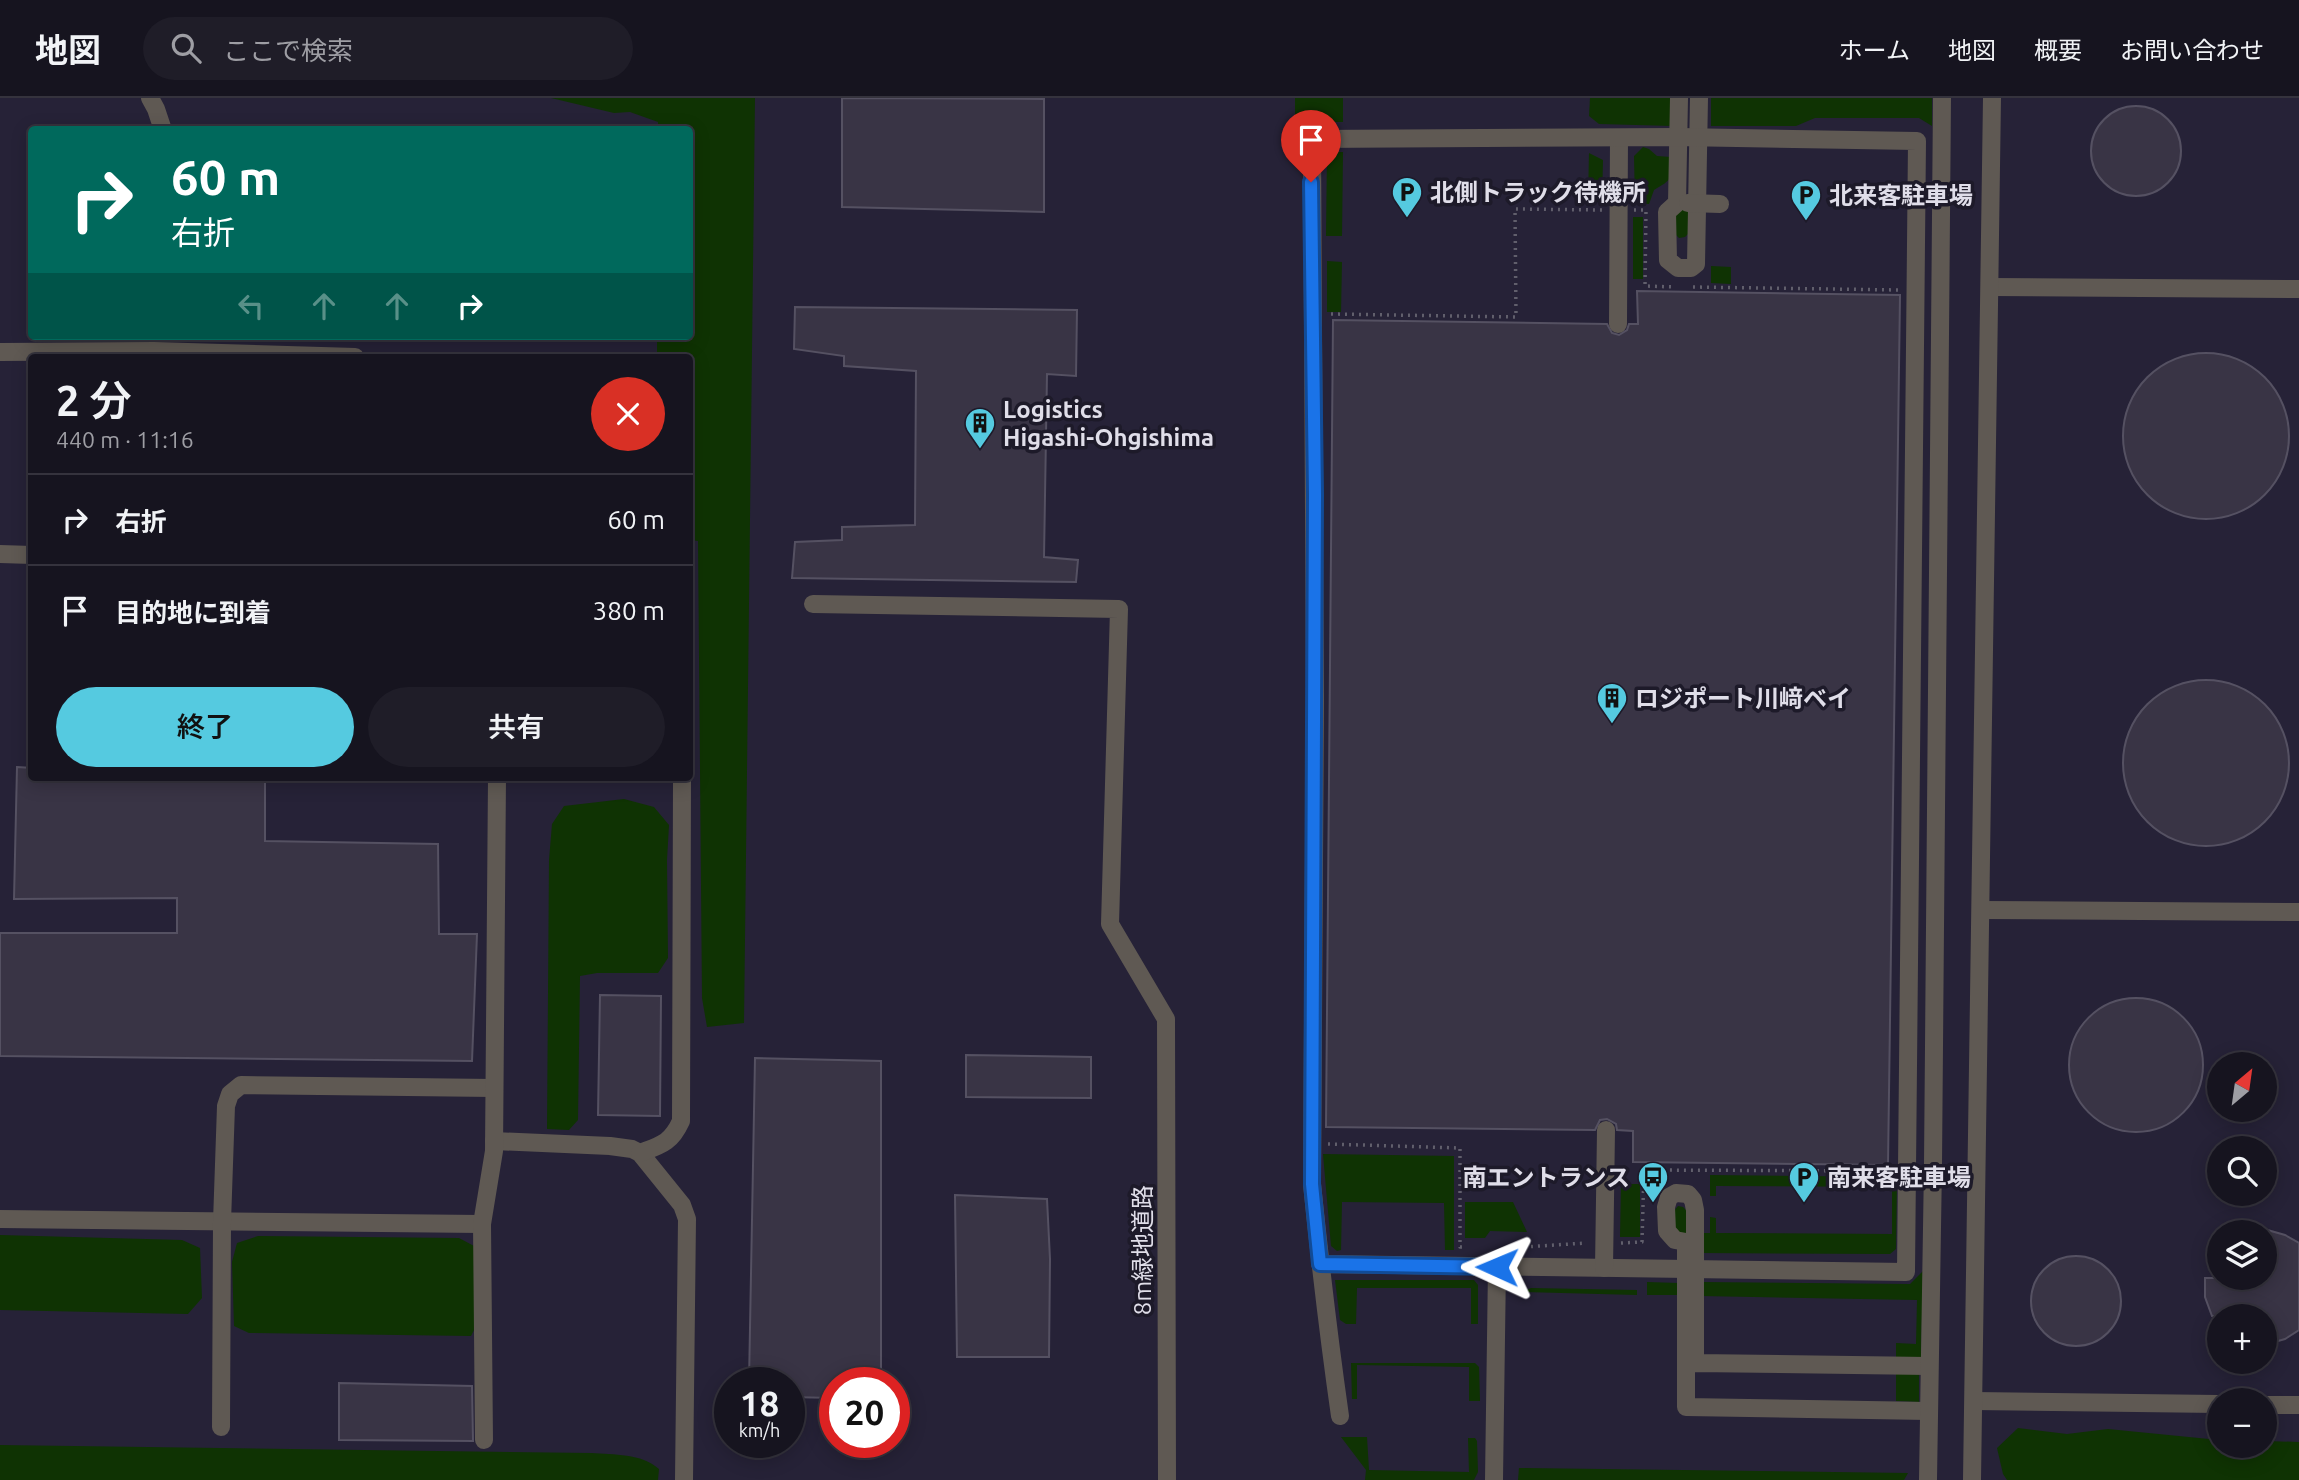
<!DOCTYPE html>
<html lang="ja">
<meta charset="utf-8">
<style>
body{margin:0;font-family:Ubuntu,"Noto Sans JP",sans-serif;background:#1f1d28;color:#f1f3f6;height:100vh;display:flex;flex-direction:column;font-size:26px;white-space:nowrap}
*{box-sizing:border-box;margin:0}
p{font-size:23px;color:#9e9ea4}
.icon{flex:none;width:38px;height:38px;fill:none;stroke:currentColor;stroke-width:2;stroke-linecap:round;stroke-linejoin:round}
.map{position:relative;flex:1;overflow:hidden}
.details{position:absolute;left:28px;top:256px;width:665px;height:427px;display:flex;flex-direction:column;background:#16141f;border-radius:7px;box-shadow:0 4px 18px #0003,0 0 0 2px #35333d}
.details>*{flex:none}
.banner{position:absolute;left:28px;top:28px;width:665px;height:214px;border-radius:7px;box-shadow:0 4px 18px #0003,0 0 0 2px #35333d;background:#00695c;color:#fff;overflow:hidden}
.needle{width:46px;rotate:29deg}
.buttons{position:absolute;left:2207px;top:954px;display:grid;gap:14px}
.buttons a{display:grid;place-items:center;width:70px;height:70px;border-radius:50%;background:#16141f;box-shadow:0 4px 18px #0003,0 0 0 2px #35333d;font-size:35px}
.speed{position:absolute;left:714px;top:1269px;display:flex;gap:14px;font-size:35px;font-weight:700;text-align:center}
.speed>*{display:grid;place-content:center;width:91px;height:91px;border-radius:50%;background:#16141f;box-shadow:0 4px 18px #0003,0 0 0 2px #35333d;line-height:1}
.speed small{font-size:18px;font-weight:400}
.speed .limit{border:10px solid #d22;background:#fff;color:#111}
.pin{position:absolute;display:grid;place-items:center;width:60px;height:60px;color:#fff;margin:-72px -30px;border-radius:50% 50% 50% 0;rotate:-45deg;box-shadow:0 0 7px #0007}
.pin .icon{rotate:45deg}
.me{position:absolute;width:77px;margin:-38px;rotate:271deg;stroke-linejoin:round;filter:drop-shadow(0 0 5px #0008)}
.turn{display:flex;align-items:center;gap:24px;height:147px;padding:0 28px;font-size:32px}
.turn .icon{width:91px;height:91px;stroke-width:2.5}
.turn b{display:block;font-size:49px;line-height:60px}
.lanes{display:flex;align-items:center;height:66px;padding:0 28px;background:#0003;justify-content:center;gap:35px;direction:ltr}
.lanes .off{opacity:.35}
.round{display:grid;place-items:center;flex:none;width:74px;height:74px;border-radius:37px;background:#1f1d28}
.summary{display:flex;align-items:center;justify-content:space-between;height:119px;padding:0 28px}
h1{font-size:42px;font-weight:600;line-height:52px}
.primary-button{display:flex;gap:14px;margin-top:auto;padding:14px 28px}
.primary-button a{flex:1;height:80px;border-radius:42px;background:#55cae0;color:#111;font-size:28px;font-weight:600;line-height:80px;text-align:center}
.primary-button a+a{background:#1f1d28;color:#f1f3f6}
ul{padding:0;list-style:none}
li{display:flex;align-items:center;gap:21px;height:91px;padding:0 28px;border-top:2px solid #35333d}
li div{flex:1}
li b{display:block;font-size:26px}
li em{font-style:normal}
header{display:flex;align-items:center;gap:42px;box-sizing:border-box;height:98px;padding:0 35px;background:#16141f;border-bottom:2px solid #35333d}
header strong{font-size:33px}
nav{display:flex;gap:38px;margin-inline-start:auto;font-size:24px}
.search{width:490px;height:63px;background:#1f1d28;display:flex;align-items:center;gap:18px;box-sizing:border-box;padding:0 24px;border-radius:38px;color:#9e9ea4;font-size:26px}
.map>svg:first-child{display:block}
</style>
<header>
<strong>地図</strong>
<div class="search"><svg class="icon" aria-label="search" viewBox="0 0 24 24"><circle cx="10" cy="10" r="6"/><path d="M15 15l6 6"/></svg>ここで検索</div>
<nav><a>ホーム</a><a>地図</a><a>概要</a><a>お問い合わせ</a></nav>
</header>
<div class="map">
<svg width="2299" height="1382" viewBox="0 0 2299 1382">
<rect width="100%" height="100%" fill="#1d1a29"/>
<path fill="#262237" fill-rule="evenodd" d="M0,0H2299V1382H0ZM32,32H690V238H32ZM32,259H690V679H32ZM2219,966H2264V1012H2219ZM2219,1050H2264V1096H2219ZM2219,1134H2264V1180H2219ZM2219,1218H2264V1264H2219ZM730,1284H789V1344H730ZM835,1284H894V1344H835ZM2219,1302H2264V1348H2219Z"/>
<g fill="#0f3303">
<path d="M551,0H755L744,925L707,929L702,900L698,443L690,442V259H657V238H690V32L658,31V24L630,14L614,15Z"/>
<path d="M1295,0H1343V24H1304L1295,35Z"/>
<path d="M1590,0H1674L1673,28L1599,26L1589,18Z"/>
<path d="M1711,0H1932V28L1919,20H1815L1796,28H1711Z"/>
<path d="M1643,49L1649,51L1657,58L1671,59C1671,82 1673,81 1654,92L1649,106L1635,105L1634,58Z"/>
<path d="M1327,54H1343L1342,138H1326Z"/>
<path d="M1589,55L1603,62L1602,104H1588Z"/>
<path d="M1684,110L1689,115V135L1685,139L1679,140L1674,135V116Z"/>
<rect x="1633" y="119" width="10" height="62"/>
<path d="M1327,163L1342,164L1341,214H1327Z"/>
<path d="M1711,168L1731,169V186L1711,185Z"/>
<path d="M624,701L654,709L669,727L667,762L668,860L658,875H597L580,878L578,1022L569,1032L547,1031L549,762L552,726L564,708Z"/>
<path d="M1323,1056L1454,1058V1152H1445L1444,1105L1342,1104L1341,1152L1337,1153L1331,1148Z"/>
<path d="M1710,1077L1897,1079L1896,1151L1890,1156L1701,1155V1135H1710V1119L1716,1120V1135L1892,1136V1089L1716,1088V1098H1710Z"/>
<path d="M1621,1086H1640V1139H1620Z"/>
<path d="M1465,1104H1513L1527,1134L1490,1133L1485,1140H1465Z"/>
<path d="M1678,1108L1683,1109L1687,1113L1688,1132L1685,1137L1673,1134V1114Z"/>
<path d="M0,1137L182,1142L200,1150L202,1200L188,1216L0,1212Z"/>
<path d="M258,1138L459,1140L474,1148V1232L471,1238L249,1235L234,1228L232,1164L237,1145Z"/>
<path d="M1923,1173L1921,1259H1896V1245L1916,1246L1917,1202L1700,1198V1184L1910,1186Z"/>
<path d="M1335,1182H1474L1478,1187V1226H1471V1190H1357L1356,1226H1346L1340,1222Z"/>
<path d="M1647,1184L1679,1185V1197H1647Z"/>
<path d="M1531,1190L1637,1192V1197L1522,1194Z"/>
<path d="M1351,1265H1475L1479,1269L1480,1303H1469V1269L1357,1267V1301H1352Z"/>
<path d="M1896,1276H1919V1304L1896,1303Z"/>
<path d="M2018,1330L2067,1336L2108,1331L2219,1342V1348H2264L2265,1343L2299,1344V1382H2007L2003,1376L1997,1350Z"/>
<path d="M1341,1339H1367L1369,1372L1469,1374L1468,1340H1475L1477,1343L1478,1374L1474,1382H1365L1366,1372Z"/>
<path d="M0,1347L591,1355C614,1357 641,1355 659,1371L658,1382H0Z"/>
<path d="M1519,1370L1908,1375L1904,1382H1518Z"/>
</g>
<g fill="#393445" stroke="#555162" stroke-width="2">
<path d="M842,0L1044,1V114L842,109Z"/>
<circle cx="2136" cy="53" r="45"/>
<path d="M1637,193L1900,197L1888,1067L1633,1064V1033L1617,1032L1616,1026L1607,1021L1600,1022L1595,1032L1326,1029L1333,222L1607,226L1612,235L1619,237L1627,232L1629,226H1638Z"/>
<path d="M795,209L1077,212L1076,278L1047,276L1044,459L1078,462L1076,484L792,480L795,444L842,442V429L915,427L916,273L844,268V258L794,251Z"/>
<circle cx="2206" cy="338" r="83"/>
<circle cx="2206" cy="665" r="83"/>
<path d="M17,669L32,670V679H265V743L438,746L439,836H477L472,963L0,958V835H177V800L14,801Z"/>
<path d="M600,897L661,898L660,1018L598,1017Z"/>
<circle cx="2136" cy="967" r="67"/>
<path d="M966,957L1091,959V1000L966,999Z"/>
<path d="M755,960L881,963V1284H835V1300L789,1299V1284H749Z"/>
<path d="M955,1097L1047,1101L1050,1161L1049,1259H957Z"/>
<path d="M2264,1131L2285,1137L2299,1145V1232L2285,1241L2264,1247V1218H2212L2205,1199V1180H2264Z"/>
<circle cx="2076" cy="1203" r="45"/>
<path d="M339,1285L472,1288L473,1343L339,1342Z"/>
</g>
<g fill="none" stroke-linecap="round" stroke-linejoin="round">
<g stroke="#615f6c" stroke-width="3.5" stroke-dasharray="2 5" stroke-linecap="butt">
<path d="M1634,112H1646L1645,188L1675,189"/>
<path d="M1693,189L1899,192"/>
<path d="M1331,216L1516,219L1515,111L1602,112"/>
<path d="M1328,1046L1460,1050V1149H1462"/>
<path d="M1621,1145L1642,1144L1644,1072L1889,1073"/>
<path d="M1524,1149L1586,1145"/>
</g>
<g stroke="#5f5953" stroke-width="18">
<path d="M150,0L156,11L163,32"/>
<path d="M1679,0L1677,105L1667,114L1668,162L1678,170H1691L1696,166L1699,0"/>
<path d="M1688,105L1720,106"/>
<path d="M1990,189L2299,191"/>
<path d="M1618,226L1619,40"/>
<path d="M0,254L154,253L355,259"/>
<path d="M0,456L32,457"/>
<path d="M813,506L1119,511L1110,826L1166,921L1167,1382"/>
<path d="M1981,812L2299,814"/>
<path d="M494,1043L610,1048L632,1051L640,1055L682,1107L687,1121L684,1382"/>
<path d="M640,1055C661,1047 671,1045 681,1023L682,679"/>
<path d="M0,1121L482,1126"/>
<path d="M1320,1166L1906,1174L1917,43L1679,39L1312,41L1315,601L1312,1086C1320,1164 1329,1241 1340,1318"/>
<path d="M1604,1170L1606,1032"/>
<path d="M1974,1303L2219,1306"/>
<path d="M2264,1307H2299"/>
<path d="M1928,1313L1686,1309V1144L1675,1142L1667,1133L1666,1109L1669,1099L1676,1095L1688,1096L1693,1102L1695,1112V1265L1928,1268"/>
<path d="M221,1329L222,1124L226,1008L230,996L241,987L494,990"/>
<path d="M484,1342L482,1126L494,1053L497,679"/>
<path d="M1494,1382L1497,1169"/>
<path d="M1928,1382L1933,1067L1942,0"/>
<path d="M1972,1382L1992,0"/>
</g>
</g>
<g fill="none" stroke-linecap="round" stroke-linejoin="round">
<g stroke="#114b97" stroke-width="18">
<path id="route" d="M1311,84L1315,397L1312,1086L1320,1166L1497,1169"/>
</g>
<use href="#route" stroke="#1a73e8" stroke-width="12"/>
</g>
<defs>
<g id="parking-pin" transform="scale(1.575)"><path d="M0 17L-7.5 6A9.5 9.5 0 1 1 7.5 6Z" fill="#55cae0" stroke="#1d1a29"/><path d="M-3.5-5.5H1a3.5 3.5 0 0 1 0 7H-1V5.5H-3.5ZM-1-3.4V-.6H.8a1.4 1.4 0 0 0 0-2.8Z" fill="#111"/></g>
<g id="building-pin" transform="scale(1.575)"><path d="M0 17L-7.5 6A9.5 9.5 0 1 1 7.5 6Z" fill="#55cae0" stroke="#1d1a29"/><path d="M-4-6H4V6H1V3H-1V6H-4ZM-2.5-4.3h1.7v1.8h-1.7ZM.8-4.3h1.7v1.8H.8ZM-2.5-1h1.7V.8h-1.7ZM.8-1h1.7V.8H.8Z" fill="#111"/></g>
<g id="bus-pin" transform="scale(1.575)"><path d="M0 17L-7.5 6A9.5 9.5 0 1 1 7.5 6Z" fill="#55cae0" stroke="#1d1a29"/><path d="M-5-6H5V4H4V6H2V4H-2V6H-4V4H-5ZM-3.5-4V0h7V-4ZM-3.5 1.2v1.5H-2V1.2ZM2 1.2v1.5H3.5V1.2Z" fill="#111"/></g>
</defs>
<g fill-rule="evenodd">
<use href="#parking-pin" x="1407" y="94"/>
<use href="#parking-pin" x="1806" y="97"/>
<use href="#building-pin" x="980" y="325"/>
<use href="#building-pin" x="1612" y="600"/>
<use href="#bus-pin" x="1653" y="1079"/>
<use href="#parking-pin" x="1804" y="1079"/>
</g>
<g text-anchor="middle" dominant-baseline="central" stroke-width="7" stroke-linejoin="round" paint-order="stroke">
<g font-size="24" font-weight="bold" fill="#e0dee9" stroke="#1d1a29" text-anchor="start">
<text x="1430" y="94">北側トラック待機所</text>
<text x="1829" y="97">北来客駐車場</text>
<text x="1003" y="311">Logistics<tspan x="1003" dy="28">Higashi-Ohgishima</tspan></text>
<text x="1635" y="600">ロジポート川﨑ベイ</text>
<text x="1630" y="1079" text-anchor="end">南エントランス</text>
<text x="1827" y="1079">南来客駐車場</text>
</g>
<g font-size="24" fill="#e0dee9" stroke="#1d1a29">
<text transform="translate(1142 1152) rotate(-90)">8m緑地道路</text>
</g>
</g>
</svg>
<div class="buttons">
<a><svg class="needle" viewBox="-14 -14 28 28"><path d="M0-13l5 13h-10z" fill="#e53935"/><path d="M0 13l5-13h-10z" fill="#9e9ea4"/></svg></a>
<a><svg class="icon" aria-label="search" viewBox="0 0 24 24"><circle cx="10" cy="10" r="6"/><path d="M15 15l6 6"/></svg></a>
<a><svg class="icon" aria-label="layers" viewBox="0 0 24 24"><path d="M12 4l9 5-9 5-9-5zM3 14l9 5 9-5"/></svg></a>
<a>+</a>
<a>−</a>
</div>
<div class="speed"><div>18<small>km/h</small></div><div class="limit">20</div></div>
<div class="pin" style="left:1311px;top:84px;background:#d93025"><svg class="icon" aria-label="arrive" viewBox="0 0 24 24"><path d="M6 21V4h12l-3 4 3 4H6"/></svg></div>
<svg class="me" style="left:1497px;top:1169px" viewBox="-20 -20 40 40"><path d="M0-17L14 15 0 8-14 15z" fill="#1a73e8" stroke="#fff" stroke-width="4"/></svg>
<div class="banner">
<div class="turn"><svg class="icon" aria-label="right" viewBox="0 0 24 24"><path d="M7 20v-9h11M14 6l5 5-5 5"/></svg><div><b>60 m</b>右折</div></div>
<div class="lanes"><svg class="icon off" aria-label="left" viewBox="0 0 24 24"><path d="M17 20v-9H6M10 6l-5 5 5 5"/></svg><svg class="icon off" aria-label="ahead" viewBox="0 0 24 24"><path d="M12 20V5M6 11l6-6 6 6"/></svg><svg class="icon off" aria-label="ahead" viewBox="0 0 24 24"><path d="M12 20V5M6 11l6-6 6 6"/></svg><svg class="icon" aria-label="right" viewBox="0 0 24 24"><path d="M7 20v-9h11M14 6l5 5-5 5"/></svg></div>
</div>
<section class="details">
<div class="summary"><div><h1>2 分</h1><p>440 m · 11:16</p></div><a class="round" style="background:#d93025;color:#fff"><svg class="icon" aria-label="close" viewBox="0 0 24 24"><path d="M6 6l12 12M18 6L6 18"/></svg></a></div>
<ul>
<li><svg class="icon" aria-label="right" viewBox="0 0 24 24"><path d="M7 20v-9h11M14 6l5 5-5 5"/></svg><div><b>右折</b></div><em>60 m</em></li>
<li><svg class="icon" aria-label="arrive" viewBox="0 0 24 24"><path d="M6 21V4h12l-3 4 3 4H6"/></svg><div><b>目的地に到着</b></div><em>380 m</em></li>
</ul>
<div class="primary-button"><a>終了</a><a>共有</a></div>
</section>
</div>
